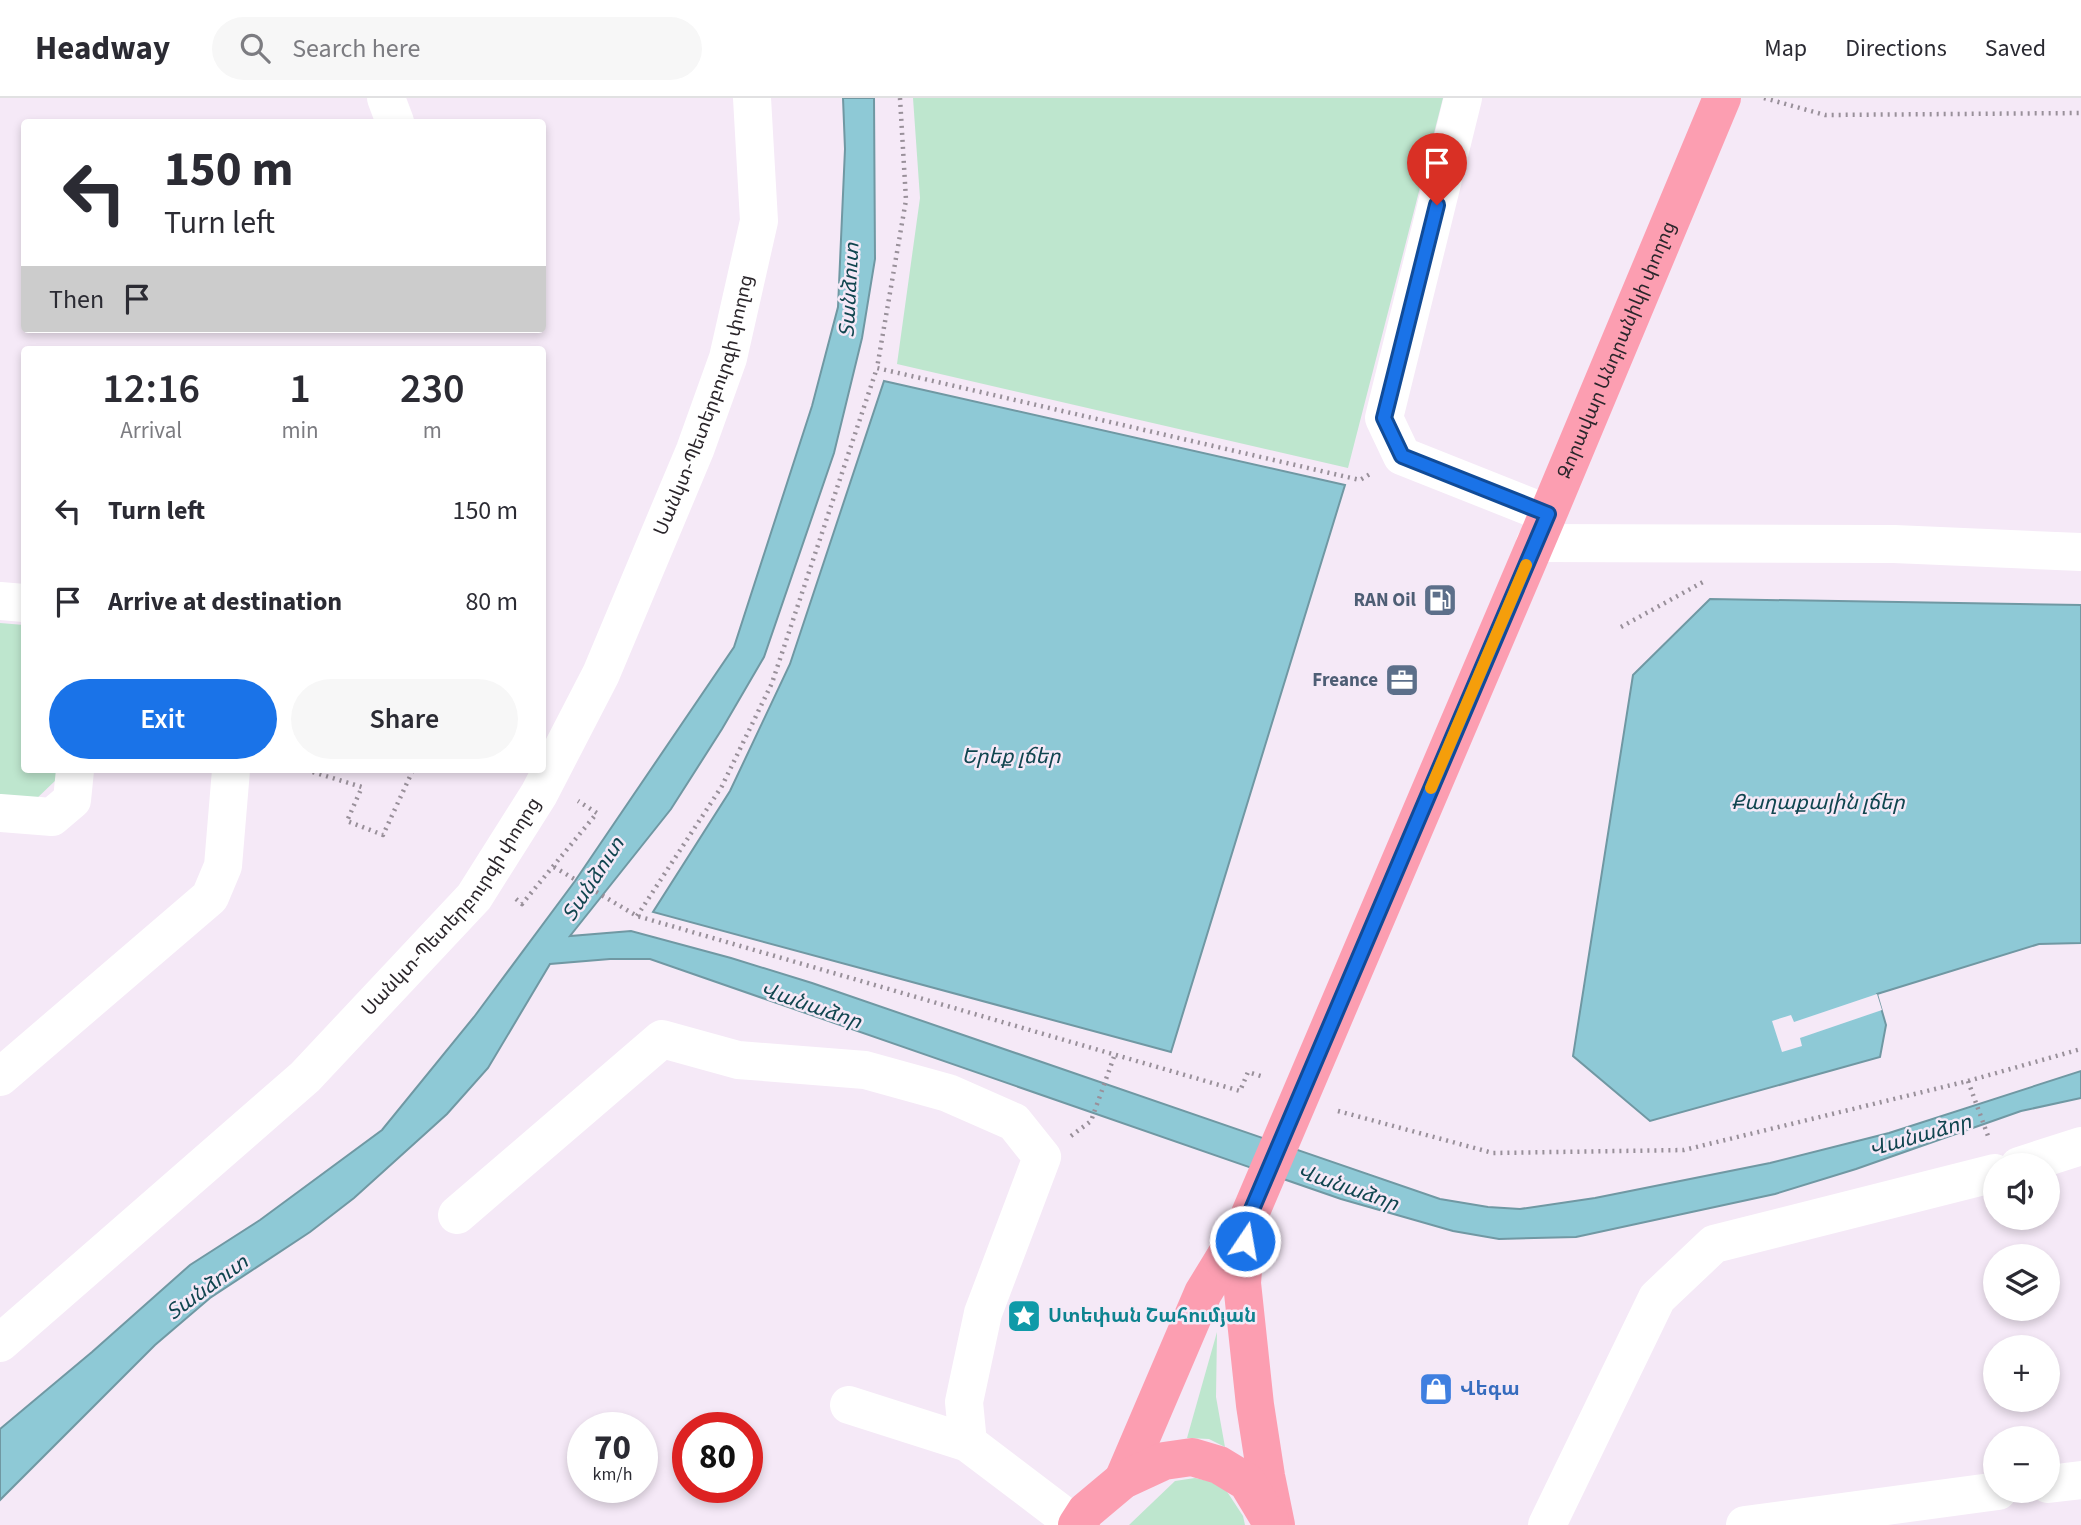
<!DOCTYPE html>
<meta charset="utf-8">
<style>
body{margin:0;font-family:"Source Sans 3","Noto Sans Armenian",sans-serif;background:#f7f7f7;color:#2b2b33;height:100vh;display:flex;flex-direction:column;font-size:26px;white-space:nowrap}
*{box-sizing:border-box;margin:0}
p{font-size:23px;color:#7c7c81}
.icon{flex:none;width:38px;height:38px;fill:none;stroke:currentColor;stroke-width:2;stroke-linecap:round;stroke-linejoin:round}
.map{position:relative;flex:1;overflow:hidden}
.panel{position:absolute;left:21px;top:248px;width:525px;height:427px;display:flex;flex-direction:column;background:#fff;border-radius:7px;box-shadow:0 4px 10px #0003}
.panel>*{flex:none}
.top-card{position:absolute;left:21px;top:21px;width:525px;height:214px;border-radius:7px;box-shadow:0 4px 10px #0003;background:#fff;color:#2b2b33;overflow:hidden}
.fabs{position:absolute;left:1983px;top:1055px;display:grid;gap:14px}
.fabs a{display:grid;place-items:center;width:77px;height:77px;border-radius:50%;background:#fff;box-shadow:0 4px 10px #0003;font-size:35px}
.speed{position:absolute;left:567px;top:1314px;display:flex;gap:14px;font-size:35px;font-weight:700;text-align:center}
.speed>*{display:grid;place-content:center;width:91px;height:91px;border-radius:50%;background:#fff;box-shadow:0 4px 10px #0003;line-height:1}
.speed small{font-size:18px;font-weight:400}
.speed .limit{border:10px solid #d22;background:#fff;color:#111}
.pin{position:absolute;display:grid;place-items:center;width:60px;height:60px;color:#fff;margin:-72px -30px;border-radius:50% 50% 50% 0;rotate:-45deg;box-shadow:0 0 7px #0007}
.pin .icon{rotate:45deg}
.me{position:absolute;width:77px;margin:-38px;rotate:12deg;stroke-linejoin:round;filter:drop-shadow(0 0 5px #0008)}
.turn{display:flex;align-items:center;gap:24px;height:147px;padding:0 28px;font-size:32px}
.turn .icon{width:91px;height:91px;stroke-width:2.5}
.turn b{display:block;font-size:49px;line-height:60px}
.then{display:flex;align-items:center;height:66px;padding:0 28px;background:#0003;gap:14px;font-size:26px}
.eta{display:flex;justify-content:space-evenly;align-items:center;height:119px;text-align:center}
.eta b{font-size:42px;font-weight:600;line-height:49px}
.button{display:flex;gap:14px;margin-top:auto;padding:14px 28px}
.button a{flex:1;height:80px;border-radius:42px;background:#1a73e8;color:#fff;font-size:28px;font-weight:600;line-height:80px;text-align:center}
.button a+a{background:#f7f7f7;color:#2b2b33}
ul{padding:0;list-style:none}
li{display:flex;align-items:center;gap:21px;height:91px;padding:0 28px}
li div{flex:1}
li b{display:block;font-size:26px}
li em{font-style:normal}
header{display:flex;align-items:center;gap:42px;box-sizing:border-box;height:98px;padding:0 35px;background:#fff;border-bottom:2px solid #e1e1e2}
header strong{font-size:33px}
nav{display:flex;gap:38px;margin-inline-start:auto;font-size:24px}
.search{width:490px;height:63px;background:#f7f7f7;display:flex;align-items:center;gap:18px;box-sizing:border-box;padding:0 24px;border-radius:38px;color:#7c7c81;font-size:26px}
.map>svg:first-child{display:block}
</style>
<header>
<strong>Headway</strong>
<div class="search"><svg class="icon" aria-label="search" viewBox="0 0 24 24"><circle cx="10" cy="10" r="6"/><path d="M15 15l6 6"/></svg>Search here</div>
<nav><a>Map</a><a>Directions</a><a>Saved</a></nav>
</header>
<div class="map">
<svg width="2081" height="1427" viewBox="0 0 2081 1427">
<rect width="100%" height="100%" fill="#f5e9f7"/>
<g fill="#bee6ce">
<path d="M913,0H1443L1348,370L897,266L920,100Z"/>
<path d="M0,525L24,527V672H58L57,681L34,703L0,701Z"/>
<path d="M1217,1234L1216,1299L1225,1349L1209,1341L1187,1340Z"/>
<path d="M1195,1380L1222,1386L1243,1418L1245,1427H1129L1175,1383Z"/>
</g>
<g fill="#8ec9d6" stroke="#7098a3" stroke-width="2">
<path d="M843,0H874L875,161L862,240L834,355L764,559L722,631L671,711L570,838L631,833L731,860L812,885L1440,1101L1488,1109L1520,1111L1595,1100L1770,1065L1889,1035L2081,973V1000L2021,1013L1856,1071L1775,1096L1576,1139L1499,1141L1453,1133L1341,1101L650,861H610L550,866L488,970L447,1016L354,1100L310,1134L210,1200L155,1247L0,1402V1331L92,1254L190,1167L260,1122L382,1032L474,919L575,783L734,549L812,308L838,209L845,51Z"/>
<path d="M884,283L1345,387L1171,954L653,814L730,693L790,566Z"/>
<path d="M1710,501L2081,507V845L2039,846L1877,896L1886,927L1880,959L1650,1023L1573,958L1633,577Z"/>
</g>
<path fill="#f5e9f7" d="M1877,896L1882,912L1800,940L1802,948L1782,954L1772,923L1791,917L1794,924Z"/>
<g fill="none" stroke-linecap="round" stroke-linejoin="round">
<g stroke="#99909a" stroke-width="4.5" stroke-dasharray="2 5" stroke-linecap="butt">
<path d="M900,0L906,102L877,270L1360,382L1370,376"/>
<path d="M1764,0L1825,17L2081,15"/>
<path d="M1621,529L1703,484"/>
<path d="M306,672L362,689L347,723L383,737L413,672"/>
<path d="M554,769L637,818L1240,993L1248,974L1264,979"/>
<path d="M516,801L522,806L597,715L578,703"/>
<path d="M637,818L722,688L772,585L877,270"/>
<path d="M1968,983L1988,1038"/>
<path d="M1338,1013L1493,1055L1684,1052L1968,983L2081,951"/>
<path d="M1071,1038L1091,1023L1115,956"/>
</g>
<g stroke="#fff" stroke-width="38">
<path d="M386,0L395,24"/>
<path d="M1463,0L1384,320L1402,358L1548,416"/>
<path d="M1535,445L1894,446L2081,454"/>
<path d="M0,503L24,505"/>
<path d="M0,715L52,719L72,702L75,672"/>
<path d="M0,979L210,799L223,768L231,672"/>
<path d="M2019,1068L2081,1048"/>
<path d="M457,1117L662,941L738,962L865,972L948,995L1014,1024L1042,1059L983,1215L964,1304L968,1345"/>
<path id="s1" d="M0,1245L305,979L474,799L539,696L601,576L695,352L728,260L759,123L752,0"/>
<path d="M849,1307L968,1345L1076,1427"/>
<path d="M2048,1386L2081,1382"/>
<path d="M1547,1427L1657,1200L1714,1146L1995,1075"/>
<path d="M1745,1427L1998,1393"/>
</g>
<g stroke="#fc9eb1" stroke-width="38">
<path d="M1246,1132L1242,1185L1255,1307L1266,1378L1276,1427"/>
<path id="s2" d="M1123,1382L1203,1195L1247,1123L1548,416L1722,0"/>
<path d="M1077,1427L1086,1413L1123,1382L1164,1363L1192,1359L1219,1367L1247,1384L1270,1422"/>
</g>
</g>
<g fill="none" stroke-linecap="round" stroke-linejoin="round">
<g stroke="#114b97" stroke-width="18">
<path id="route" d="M1245,1143L1247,1123L1548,416L1402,358L1384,320L1437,107"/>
</g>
<use href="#route" stroke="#1a73e8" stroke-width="12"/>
<path stroke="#f59e0b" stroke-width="12" d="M1431,690L1526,467"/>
</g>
<defs>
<g id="fuel-square" transform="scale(1.75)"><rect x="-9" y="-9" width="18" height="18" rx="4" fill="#5c6f8a" stroke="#f5e9f7"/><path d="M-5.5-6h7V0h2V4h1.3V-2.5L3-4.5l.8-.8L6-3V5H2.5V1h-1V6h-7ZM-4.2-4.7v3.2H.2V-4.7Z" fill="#fff"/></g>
<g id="office-square" transform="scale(1.75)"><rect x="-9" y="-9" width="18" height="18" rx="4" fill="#5c6f8a" stroke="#f5e9f7"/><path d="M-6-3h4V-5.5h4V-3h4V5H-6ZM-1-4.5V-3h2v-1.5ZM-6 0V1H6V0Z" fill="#fff"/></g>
<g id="sight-square" transform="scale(1.75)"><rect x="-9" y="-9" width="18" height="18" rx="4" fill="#0f9aa8" stroke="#f5e9f7"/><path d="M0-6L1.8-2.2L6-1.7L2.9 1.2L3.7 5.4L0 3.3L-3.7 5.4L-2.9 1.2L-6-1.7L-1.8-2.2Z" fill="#fff"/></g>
<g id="shop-square" transform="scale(1.75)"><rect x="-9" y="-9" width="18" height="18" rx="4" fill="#3f7fe0" stroke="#f5e9f7"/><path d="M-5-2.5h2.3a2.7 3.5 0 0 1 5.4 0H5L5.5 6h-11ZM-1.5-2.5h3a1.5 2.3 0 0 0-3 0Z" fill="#fff"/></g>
</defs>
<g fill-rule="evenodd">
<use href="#fuel-square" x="1440" y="502"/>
<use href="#office-square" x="1402" y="582"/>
<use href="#sight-square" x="1024" y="1218"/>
<use href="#shop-square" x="1436" y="1291"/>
</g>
<g text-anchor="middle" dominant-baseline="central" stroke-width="5" stroke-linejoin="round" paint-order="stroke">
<g font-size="19" fill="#2b262b" stroke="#f5e9f7">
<text stroke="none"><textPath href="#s2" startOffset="1234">Զորավար Անդրանիկի փողոց</textPath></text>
<text stroke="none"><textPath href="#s1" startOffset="1197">Սանկտ-Պետերբուրգի փողոց</textPath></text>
<text stroke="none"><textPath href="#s1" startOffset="630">Սանկտ-Պետերբուրգի փողոց</textPath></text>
</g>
<g font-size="19" font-weight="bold" fill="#4e5e75" stroke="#f5e9f7" text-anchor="end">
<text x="1416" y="502">RAN Oil</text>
<text x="1378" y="582">Freance</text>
</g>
<g font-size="19" font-weight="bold" fill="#0d838f" stroke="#f5e9f7" text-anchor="start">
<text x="1048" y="1218">Ստեփան Շահումյան</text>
</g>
<g font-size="19" font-weight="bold" fill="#366cbe" stroke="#f5e9f7" text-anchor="start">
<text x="1460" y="1291">Վեգա</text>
</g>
<g font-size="21" font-style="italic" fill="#10454f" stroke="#f5e9f7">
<text transform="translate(849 192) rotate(-87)">Տանձուտ</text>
<text x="1011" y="658">Երեք լճեր</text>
<text x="1818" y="704">Քաղաքային լճեր</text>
<text transform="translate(593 781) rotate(-57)">Տանձուտ</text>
<text transform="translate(811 907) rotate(19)">Վանաձոր</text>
<text transform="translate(1920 1037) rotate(-16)">Վանաձոր</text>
<text transform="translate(1348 1089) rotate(19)">Վանաձոր</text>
<text transform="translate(207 1189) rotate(-36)">Տանձուտ</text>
</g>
</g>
</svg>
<div class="fabs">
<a><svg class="icon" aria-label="sound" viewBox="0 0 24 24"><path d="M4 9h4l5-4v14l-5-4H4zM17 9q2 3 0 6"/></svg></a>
<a><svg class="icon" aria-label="layers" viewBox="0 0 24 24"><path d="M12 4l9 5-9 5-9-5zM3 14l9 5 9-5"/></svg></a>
<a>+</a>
<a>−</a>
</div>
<div class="speed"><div>70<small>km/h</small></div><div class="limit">80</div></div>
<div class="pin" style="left:1437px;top:107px;background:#d93025"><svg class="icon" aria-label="arrive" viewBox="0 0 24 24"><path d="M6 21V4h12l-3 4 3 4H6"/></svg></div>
<svg class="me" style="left:1245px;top:1143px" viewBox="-20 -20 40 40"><circle r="17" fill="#1a73e8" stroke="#fff" stroke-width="3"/><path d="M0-11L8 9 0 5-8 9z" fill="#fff"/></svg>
<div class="top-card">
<div class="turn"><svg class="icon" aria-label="left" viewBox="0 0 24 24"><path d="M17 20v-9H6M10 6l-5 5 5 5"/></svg><div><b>150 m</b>Turn left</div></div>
<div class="then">Then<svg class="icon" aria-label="arrive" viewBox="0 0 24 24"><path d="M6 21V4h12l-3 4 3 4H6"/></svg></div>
</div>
<section class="panel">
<div class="eta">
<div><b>12:16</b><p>Arrival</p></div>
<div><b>1</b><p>min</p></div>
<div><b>230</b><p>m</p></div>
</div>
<ul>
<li><svg class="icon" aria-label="left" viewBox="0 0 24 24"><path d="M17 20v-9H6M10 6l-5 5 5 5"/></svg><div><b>Turn left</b></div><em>150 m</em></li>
<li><svg class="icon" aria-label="arrive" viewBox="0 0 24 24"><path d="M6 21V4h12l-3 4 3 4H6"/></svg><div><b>Arrive at destination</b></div><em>80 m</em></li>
</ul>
<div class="button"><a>Exit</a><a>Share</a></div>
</section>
</div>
